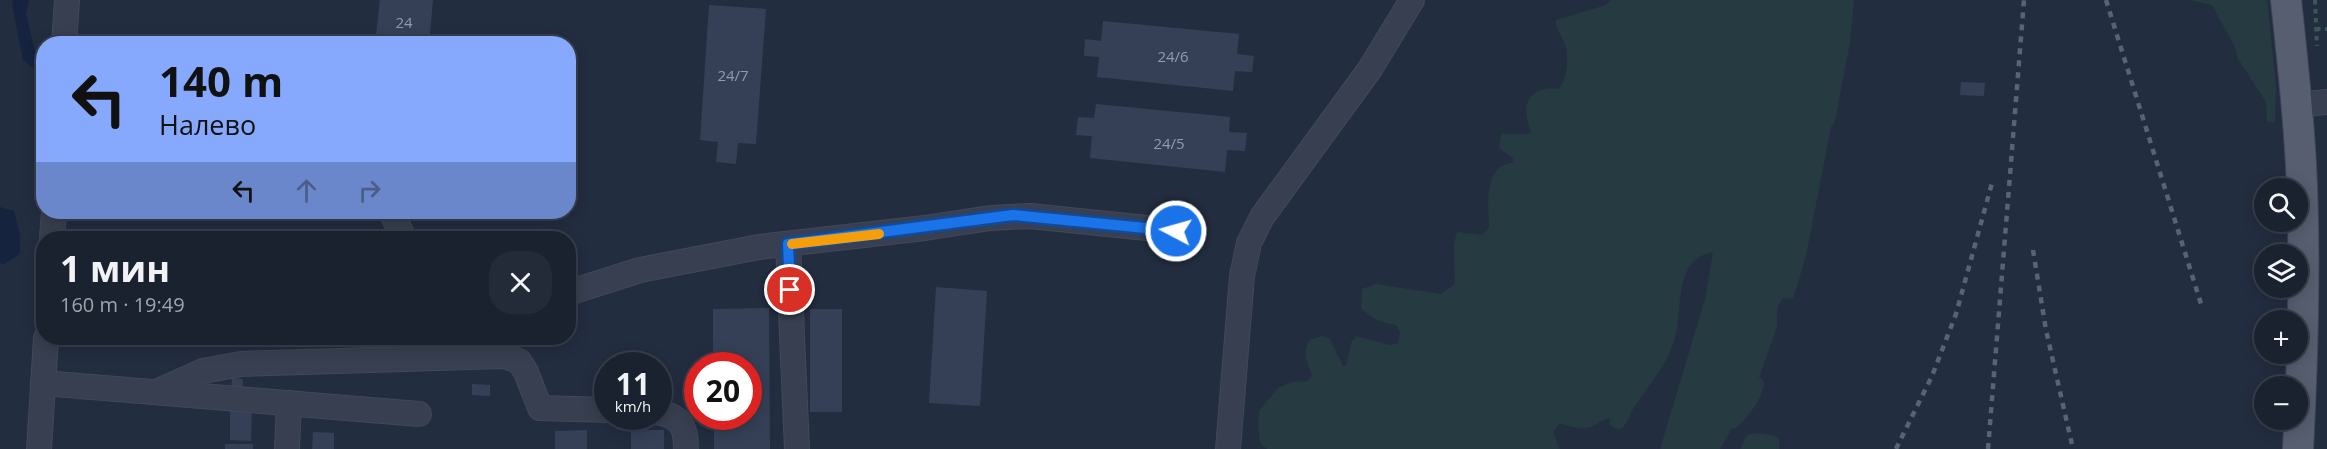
<!DOCTYPE html>
<html lang="ru">
<meta charset="utf-8">
<style>
body{margin:0;font-family:"Open Sans",sans-serif;background:#232a38;color:#f1f3f6;height:100vh;display:flex;flex-direction:column;font-size:22px;white-space:nowrap}
*{box-sizing:border-box;margin:0}
p{font-size:20px;color:#9fa4ab}
.icon{flex:none;width:33px;height:33px;fill:none;stroke:currentColor;stroke-width:2;stroke-linecap:round;stroke-linejoin:round}
.map{position:relative;flex:1;overflow:hidden}
.side{position:absolute;left:36px;top:231px;width:540px;height:114px;display:flex;flex-direction:column;background:#1a2230;border-radius:24px;box-shadow:0 3px 15px #0003,0 0 0 2px #383f4c}
.side>*{flex:none}
.hud{position:absolute;left:36px;top:36px;width:540px;height:183px;border-radius:24px;box-shadow:0 3px 15px #0003,0 0 0 2px #383f4c;background:#86a9fe;color:#111;overflow:hidden}
.fabs{position:absolute;left:2254px;top:178px;display:grid;gap:12px}
.fabs a{display:grid;place-items:center;width:54px;height:54px;border-radius:50%;background:#1a2230;box-shadow:0 3px 15px #0003,0 0 0 2px #383f4c;font-size:30px}
.speed{position:absolute;left:594px;top:352px;display:flex;gap:12px;font-size:30px;font-weight:700;text-align:center}
.speed>*{display:grid;place-content:center;width:78px;height:78px;border-radius:50%;background:#1a2230;box-shadow:0 3px 15px #0003,0 0 0 2px #383f4c;line-height:1}
.speed small{font-size:15px;font-weight:400}
.speed .limit{border:9px solid #d22;background:#fff;color:#111}
.pin{position:absolute;display:grid;place-items:center;width:51px;height:51px;color:#fff;margin:-26px;border:3px solid #fff;border-radius:50%;box-shadow:0 2px 6px #0007}
.me{position:absolute;width:66px;margin:-33px;rotate:276deg;stroke-linejoin:round;filter:drop-shadow(0 0 4px #0008)}
.turn{display:flex;align-items:center;gap:21px;height:126px;padding:0 24px;font-size:27px}
.turn .icon{width:78px;height:78px;stroke-width:2.5}
.turn b{display:block;font-size:42px;line-height:51px}
.lanes{display:flex;align-items:center;height:57px;padding:0 24px;background:#0003;justify-content:center;gap:30px;direction:ltr}
.lanes .off{opacity:.35}
.round{display:grid;place-items:center;flex:none;width:63px;height:63px;border-radius:24px;background:#232a38}
.head{display:flex;align-items:center;justify-content:space-between;height:102px;padding:0 24px}
h1{font-size:36px;font-weight:700;line-height:45px}
.map>svg:first-child{display:block}
</style>
<div class="map">
<svg width="2327" height="449" viewBox="0 0 2327 449">
<rect width="100%" height="100%" fill="#232d40"/>
<g fill="#253b41">
<path d="M1611,0H1854L1850,42L1835,121L1831,127L1806,256L1793,299L1783,298L1777,308V327L1759,377L1764,381C1764,398 1748,417 1735,429L1732,428L1720,449H1660L1705,299L1713,252C1673,259 1683,308 1675,338C1667,365 1650,383 1635,406C1629,414 1629,422 1621,429L1614,428L1610,424V418C1602,419 1598,424 1591,427C1580,430 1569,426 1559,423L1553,432L1560,449H1267L1260,443L1258,424L1259,411L1278,388L1292,382L1308,381L1312,375C1307,362 1301,352 1310,340L1321,336L1330,339L1343,366H1346L1351,343L1356,336L1389,345L1398,343L1400,332L1396,325C1383,323 1370,318 1361,308L1362,289L1375,284L1441,294L1455,284L1454,244L1457,232L1482,235L1489,228C1489,210 1484,181 1500,167C1503,165 1509,164 1513,162V158L1499,148L1501,134H1528L1531,131C1520,106 1528,85 1559,89C1567,77 1569,61 1566,47C1563,37 1555,30 1556,20L1606,5Z"/>
<path d="M2190,0H2267L2276,86L2275,122H2267L2266,102L2237,57L2236,49L2212,5Z"/>
<path d="M1757,433L1773,435L1779,439V449H1740L1747,435Z"/>
</g>
<g fill="#16233f">
<path d="M13,0H29L26,14L35,51L37,71L23,60L12,5Z"/>
<path d="M0,207L14,211L20,235V254L4,264L0,263Z"/>
</g>
<g fill="#354057">
<path d="M380,0H433L429,44H375Z"/>
<path d="M709,5L766,9L756,144L738,143L736,164L716,162L718,142L700,140Z"/>
<path d="M1103,21L1239,34L1237,54L1254,56L1252,72L1235,71L1233,91L1097,77L1099,57L1084,56L1085,39L1101,41Z"/>
<path d="M1961,82L1985,83L1984,96L1960,95Z"/>
<path d="M1096,104L1230,117L1229,132L1247,133L1245,151L1227,150L1225,172L1090,158L1092,136L1076,135L1078,117L1094,118Z"/>
<path d="M936,287L987,291L980,406L929,403Z"/>
<path d="M769,308L770,449H714V417H748V366H713V309Z"/>
<rect x="810" y="309" width="32" height="103"/>
<path d="M232,378L243,379L242,394H231Z"/>
<path d="M472,384L490,385V396L472,395Z"/>
<path d="M230,403H252L251,441L230,440Z"/>
<path d="M587,430V449H555V431Z"/>
<rect x="631" y="430" width="33" height="19"/>
<path d="M313,432L334,433V449H312Z"/>
<rect x="225" y="444" width="28" height="5"/>
</g>
<g fill="none" stroke-linecap="round" stroke-linejoin="round">
<g stroke="#414859" stroke-width="26">
<g id="minor">
<path d="M64,44L67,0"/>
<path d="M2297,105L2327,102"/>
<path d="M391,212L404,238"/>
<path d="M52,238L54,212"/>
<path d="M788,244L797,449"/>
<path d="M568,293L640,270L759,247L925,228L990,218L1030,216L1176,231"/>
<path d="M457,338L467,355L493,338"/>
<path d="M43,383L419,414"/>
<path d="M156,392L203,371L241,364L504,356L519,361L526,372L540,408L608,410"/>
<path d="M658,412C681,417 686,426 686,449"/>
<path d="M39,449L46,338"/>
<path d="M287,449L289,403"/>
<path d="M1228,449L1242,276L1249,243L1262,217L1370,69L1412,0"/>
</g>
</g>
<g stroke="#414859" stroke-width="32">
<path id="major" d="M2286,0C2292,55 2298,109 2301,165C2306,259 2303,354 2298,449"/>
</g>
<g stroke="#3e5559" stroke-width="4" stroke-dasharray="4.5 4.5" stroke-linecap="butt">
<path d="M2315,0L2317,46"/>
<path d="M2316,29H2327"/>
</g>
<use href="#minor" stroke="#383f50" stroke-width="24"/>
<use href="#major" stroke="#565e70" stroke-width="30"/>
<g stroke="#596377" stroke-width="4.5" stroke-dasharray="6 6" stroke-linecap="butt">
<path d="M2106,0L2202,307"/>
<path d="M2033,250L2046,330L2073,449"/>
<path d="M1896,449L1932,376L1956,314L1992,183"/>
<path d="M1988,449L2024,0"/>
</g>
</g>
<g fill="none" stroke-linecap="round" stroke-linejoin="round">
<g stroke="#114b97" stroke-width="15">
<path id="route" d="M790,290L788,244L1013,215L1176,231"/>
</g>
<use href="#route" stroke="#1a73e8" stroke-width="10"/>
<path stroke="#f59e0b" stroke-width="10" d="M792,244L879,234"/>
</g>
<g text-anchor="middle" dominant-baseline="central" stroke-width="6" stroke-linejoin="round" paint-order="stroke">
<g font-size="15" fill="#929aac">
<text x="404" y="22">24</text>
<text x="1173" y="56">24/6</text>
<text x="733" y="75">24/7</text>
<text x="1169" y="143">24/5</text>
</g>
</g>
</svg>
<div class="fabs">
<a><svg class="icon" aria-label="search" viewBox="0 0 24 24"><circle cx="10" cy="10" r="6"/><path d="M15 15l6 6"/></svg></a>
<a><svg class="icon" aria-label="layers" viewBox="0 0 24 24"><path d="M12 4l9 5-9 5-9-5zM3 14l9 5 9-5"/></svg></a>
<a>+</a>
<a>−</a>
</div>
<div class="speed"><div>11<small>km/h</small></div><div class="limit">20</div></div>
<div class="pin" style="left:790px;top:290px;background:#d93025"><svg class="icon" aria-label="arrive" viewBox="0 0 24 24"><path d="M6 21V4h12l-3 4 3 4H6"/></svg></div>
<svg class="me" style="left:1176px;top:231px" viewBox="-20 -20 40 40"><circle r="17" fill="#1a73e8" stroke="#fff" stroke-width="3"/><path d="M0-11L8 9 0 5-8 9z" fill="#fff"/></svg>
<div class="hud">
<div class="turn"><svg class="icon" aria-label="left" viewBox="0 0 24 24"><path d="M17 20v-9H6M10 6l-5 5 5 5"/></svg><div><b>140 m</b>Налево</div></div>
<div class="lanes"><svg class="icon" aria-label="left" viewBox="0 0 24 24"><path d="M17 20v-9H6M10 6l-5 5 5 5"/></svg><svg class="icon off" aria-label="ahead" viewBox="0 0 24 24"><path d="M12 20V5M6 11l6-6 6 6"/></svg><svg class="icon off" aria-label="right" viewBox="0 0 24 24"><path d="M7 20v-9h11M14 6l5 5-5 5"/></svg></div>
</div>
<section class="side">
<div class="head"><div><h1>1 мин</h1><p>160 m · 19:49</p></div><a class="round"><svg class="icon" aria-label="close" viewBox="0 0 24 24"><path d="M6 6l12 12M18 6L6 18"/></svg></a></div>
</section>
</div>
